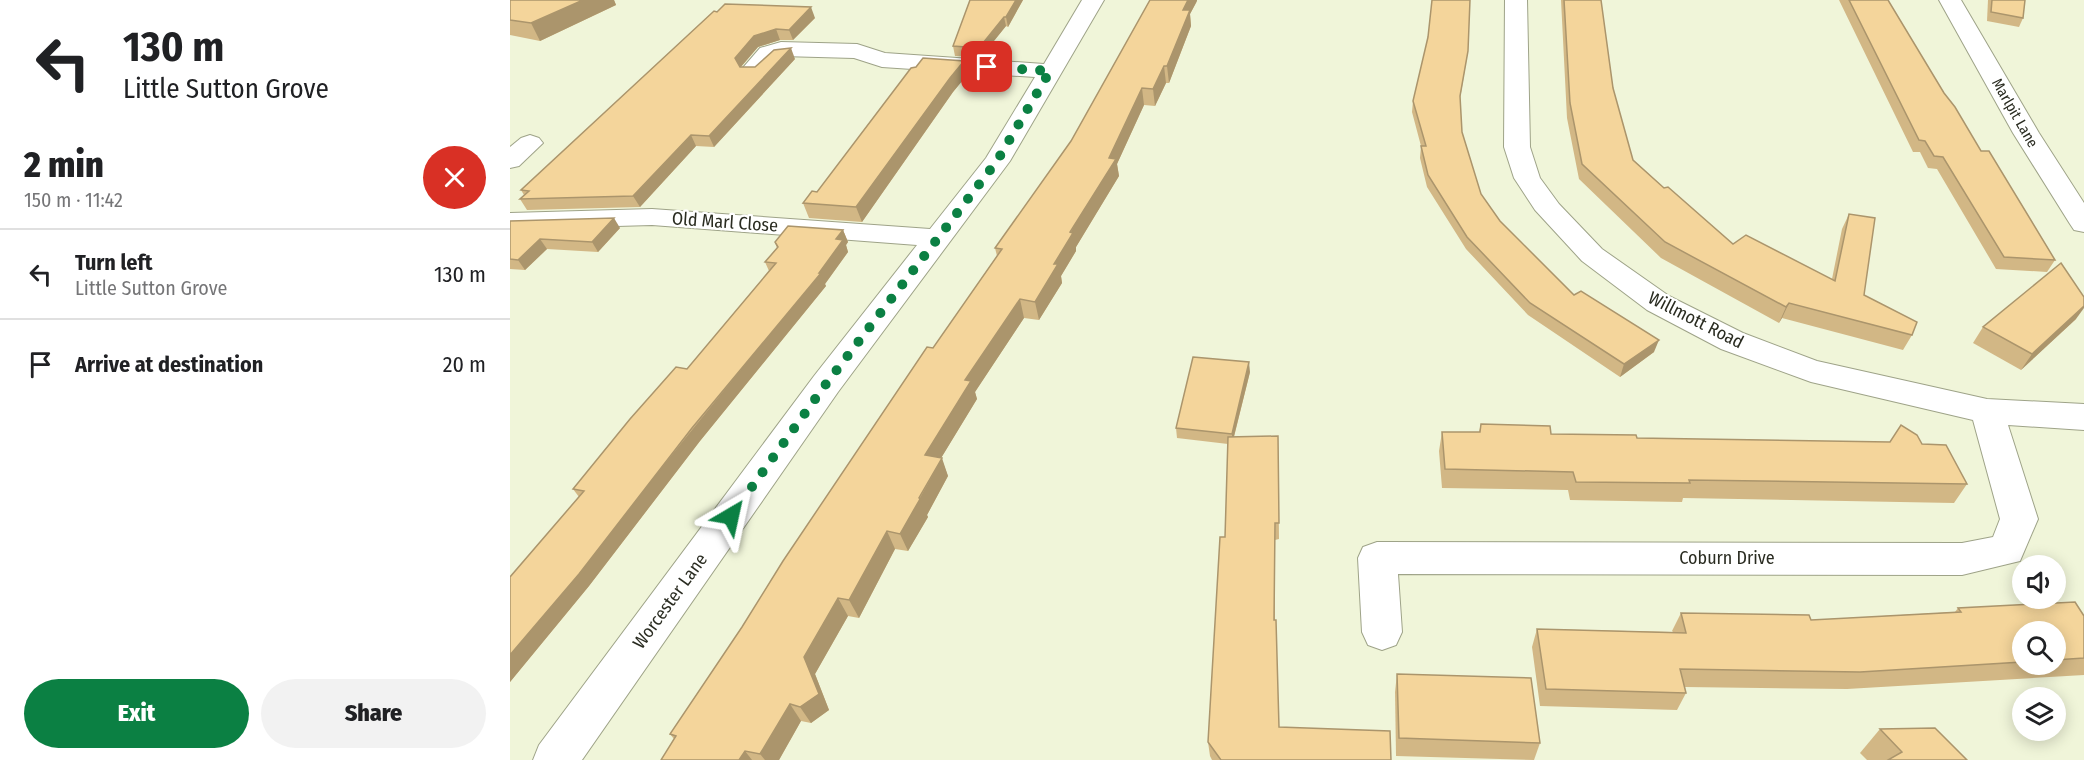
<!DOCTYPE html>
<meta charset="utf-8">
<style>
body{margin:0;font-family:"Fira Sans Condensed",sans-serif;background:#f2f2f2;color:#202124;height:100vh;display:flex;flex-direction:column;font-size:22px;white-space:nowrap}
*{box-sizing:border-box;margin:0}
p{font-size:20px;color:#757577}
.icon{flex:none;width:33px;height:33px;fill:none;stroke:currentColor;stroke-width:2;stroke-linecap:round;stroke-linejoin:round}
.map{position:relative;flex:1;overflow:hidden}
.side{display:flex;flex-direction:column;background:#fff;width:510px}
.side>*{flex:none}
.top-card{background:#fff;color:#202124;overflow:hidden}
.tools{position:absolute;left:1502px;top:555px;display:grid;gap:12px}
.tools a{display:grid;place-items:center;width:54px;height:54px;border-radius:50%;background:#fff;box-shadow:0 3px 15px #0003;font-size:30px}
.pin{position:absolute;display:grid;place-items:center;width:51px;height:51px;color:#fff;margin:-26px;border-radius:12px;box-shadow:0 3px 9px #0006}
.me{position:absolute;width:66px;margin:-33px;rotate:36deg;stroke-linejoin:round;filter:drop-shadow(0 0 4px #0008)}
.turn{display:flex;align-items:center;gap:21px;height:126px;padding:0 24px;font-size:27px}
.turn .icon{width:78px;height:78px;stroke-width:2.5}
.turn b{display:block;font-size:42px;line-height:51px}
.round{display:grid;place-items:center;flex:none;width:63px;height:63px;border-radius:32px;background:#f2f2f2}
.overview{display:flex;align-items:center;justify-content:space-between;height:102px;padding:0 24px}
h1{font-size:36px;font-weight:800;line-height:45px}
.primary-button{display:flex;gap:12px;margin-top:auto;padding:12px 24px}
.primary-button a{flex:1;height:69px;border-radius:36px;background:#0b8043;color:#fff;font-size:24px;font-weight:800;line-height:69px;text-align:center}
.primary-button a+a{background:#f2f2f2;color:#202124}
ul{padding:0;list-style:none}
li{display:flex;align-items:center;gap:18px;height:90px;padding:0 24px;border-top:2px solid #e0e0e0}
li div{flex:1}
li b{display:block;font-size:22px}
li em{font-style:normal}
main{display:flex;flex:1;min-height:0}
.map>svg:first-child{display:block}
</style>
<main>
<section class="side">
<div class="top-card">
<div class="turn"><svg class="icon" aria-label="left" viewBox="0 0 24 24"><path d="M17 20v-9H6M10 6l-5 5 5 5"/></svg><div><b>130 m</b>Little Sutton Grove</div></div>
</div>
<div class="overview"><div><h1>2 min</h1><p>150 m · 11:42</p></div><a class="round" style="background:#d93025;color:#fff"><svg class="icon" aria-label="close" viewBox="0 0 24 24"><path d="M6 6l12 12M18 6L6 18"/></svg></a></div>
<ul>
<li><svg class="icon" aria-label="left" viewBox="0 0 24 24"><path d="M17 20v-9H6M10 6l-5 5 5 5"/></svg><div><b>Turn left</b><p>Little Sutton Grove</p></div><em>130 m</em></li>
<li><svg class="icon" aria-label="arrive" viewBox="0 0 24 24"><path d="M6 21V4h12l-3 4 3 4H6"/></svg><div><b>Arrive at destination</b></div><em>20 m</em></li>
</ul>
<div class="primary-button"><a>Exit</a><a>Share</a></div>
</section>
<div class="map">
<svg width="1574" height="760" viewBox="0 0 1574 760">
<rect width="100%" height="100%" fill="#f0f5d9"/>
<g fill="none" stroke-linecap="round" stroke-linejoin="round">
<g stroke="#9ea388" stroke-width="2">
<g id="street">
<path d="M572,0H594L500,161L328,392L72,760H23L29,745L304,376L407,245L142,225L0,229V213L142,209L420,229L476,158L525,77L372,67L344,58L272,56C255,61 258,81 235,75L231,70L250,48L271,42L347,44L375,53L534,64Z"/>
<path d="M995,0H1017L1020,147L1030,178L1049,204L1092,249L1159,296L1233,333L1307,361L1477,399L1574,404V430L1498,425L1528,519L1510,561L1452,575L888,574L892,632L886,645L872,650L858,645L852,632L848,558L853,547L867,542L1452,543L1483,537L1490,519L1463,420L1301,382L1211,349L1137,310L1072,261L1025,210L1004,178L994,147Z"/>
<path d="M1429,0H1451L1529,133L1574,203V232L1564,230L1560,224L1503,133Z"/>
<path d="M20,135L29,138L33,143L9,166L0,168V147L11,138Z"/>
</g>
</g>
<use href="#street" fill="#fff" fill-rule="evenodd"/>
</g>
<g fill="#d2b785" fill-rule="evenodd">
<path d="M0,0H104L106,5L30,41L0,35Z"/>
<path d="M460,0H513L498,27L496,26L471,57L445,56L443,46Z"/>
<path d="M1051,0H1091L1103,88L1123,160L1154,188L1223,244L1322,279L1332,229L1339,214L1354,295L1402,335L1393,350L1272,318L1269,323L1151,258L1069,179L1057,118Z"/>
<path d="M1329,0H1378L1434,93L1471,151L1545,260L1537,272L1486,269L1427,169L1418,168L1410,152H1403Z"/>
<path d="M1478,0H1515L1513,18L1509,27L1477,21Z"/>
<path d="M687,1L680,14L681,26L659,83H656L645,106L634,105L607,164L609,176L566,247V251L551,276L552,283L529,320L514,318L465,392L467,399L431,458L438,476L417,515L418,517L398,551L385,549L349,618L338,616L305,674L319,710L301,723L291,721L269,760H151L164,739L160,734L487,256L485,248Z"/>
<path d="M204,11L305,18L283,40H270L248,47L231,67H245L285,59L204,147L186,146L130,207L17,210L10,199L14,195L11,190Z"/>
<path d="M958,51L950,99L952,132L971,194L990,221L1064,295L1144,352L1110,377L1018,315L956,249L917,187L910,158L911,146L902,112L903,101Z"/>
<path d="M454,61L457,75L443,92L352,222L299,218L293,203L307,192Z"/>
<path d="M0,221L110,228L88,252L37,249L15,270L0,269Z"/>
<path d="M333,230L338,242L336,245L338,252L315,284L316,286L190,441L79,586L0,682V577L69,497L63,489L177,369L259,271L255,262L267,248L265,242Z"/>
<path d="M1566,319L1511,370L1463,343L1473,327Z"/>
<path d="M740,372L724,437L768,436L769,539L765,540V620L769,727L881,760H702L700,756L698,742L715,537L718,444L667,438L666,428Z"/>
<path d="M971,424L1041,434L1127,438L1412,444L1457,484L1444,503L1173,498L1172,502L1060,500L1058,490L932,488L929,451L932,432H969Z"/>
<path d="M1448,608L1574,616V675L1337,689L1175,687L1176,693L1167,710L1030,706L1022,647L1027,629L1163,632L1162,631L1171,613L1301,620L1445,612ZM1512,632H1545V664H1512Z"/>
<path d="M887,674L1030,743L1024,760L886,756L885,692Z"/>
<path d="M1370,729L1457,760H1357L1350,753Z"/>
</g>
<g fill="#ab956c">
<path d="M73,0H104L106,5L30,41L21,23Z"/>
<path d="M506,0H513L498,27L496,17Z"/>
<path d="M678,0H687V1L680,14L681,26L659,83L657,66L673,10Z"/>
<path d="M301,7L305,18L283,40L279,30Z"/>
<path d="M494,17L496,26L471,57L469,48Z"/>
<path d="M266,29L270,40L248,47L229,69L225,58L244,36Z"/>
<path d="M281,48L285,59L204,147L199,136Z"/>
<path d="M454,61L457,75L443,92L352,222L346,207L440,78Z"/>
<path d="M654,66L656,83L645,106L643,89Z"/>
<path d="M632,88L634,105L607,164L609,176L566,247V251L551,276L552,283L529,320L525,302L599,158Z"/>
<path d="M181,135L186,146L130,207L123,196Z"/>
<path d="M104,218L110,228L88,252L82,242Z"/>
<path d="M333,230L338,242L336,245L338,252L315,284L316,286L190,441L79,586L0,682V655L309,273L326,239Z"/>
<path d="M30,239L37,249L15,270L8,260Z"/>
<path d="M510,299L514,318L465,392L467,399L422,473L415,455L455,380Z"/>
<path d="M1279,303L1272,318L1269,323L1276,307Z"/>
<path d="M1574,306V308L1566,319L1511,370L1522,354Z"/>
<path d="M1149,340L1144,352L1110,377L1114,364Z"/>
<path d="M739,362L740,372L722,444V434Z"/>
<path d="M432,458L438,476L417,515L418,517L398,551L390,534Z"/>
<path d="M377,531L385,549L349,618L339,600Z"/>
<path d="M328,598L338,616L305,674L319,710L301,723L290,707L294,657Z"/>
<path d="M280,704L291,721L269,760H255L250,754Z"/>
<path d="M235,751L242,760H229Z"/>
</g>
<g fill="#f4d59b" stroke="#ab956c" stroke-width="1.5">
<path d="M0,0H73L21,23L0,20Z"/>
<path d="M460,0H506L496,17H494L469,48L443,46Z"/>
<path d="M640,0H678L673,10H680L657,66H654L643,89L632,88L599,158L606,159L560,232L563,233L544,264H548L525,302L510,299L455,380L461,381L415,455L432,458L409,498L410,499L390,534L377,531L339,600L328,598L294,657L309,694L290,707L280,704L250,754L235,751L229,760H151L166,736L160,734L232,627L273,561L417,347L423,348L492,249L485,248L561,141Z"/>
<path d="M922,0H960L958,51L950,96L952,132L971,194L990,221L1064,295L1071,291L1149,340L1114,364L1020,303L957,237L918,175L911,146H916L903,101L918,37Z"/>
<path d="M1054,0H1091L1103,88L1123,160L1154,188L1158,187L1223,244L1236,235L1325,281L1339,214L1365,218L1354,295L1407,322L1402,335L1279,303L1276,307L1155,242L1072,164L1060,103Z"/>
<path d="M1339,0H1378L1434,93L1445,107L1471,151H1479L1545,260L1494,257L1433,157L1424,156L1415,141L1409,140Z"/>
<path d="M1482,0H1515L1513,18L1481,12Z"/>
<path d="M215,4L301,7L279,30L266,29L244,36L225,58L230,67H245L264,50L281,48L199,136L181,135L123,196L10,199L19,191L11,190L204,11L207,12Z"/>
<path d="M413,58L454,61L440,78L346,207L293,203L302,191L307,192L401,68L406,67Z"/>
<path d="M104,218L82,242L30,239L8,260L0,259V221Z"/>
<path d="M278,226L333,230L326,239L333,240L309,273H311L182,428L69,574L0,655V577L74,491L63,489L120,419L166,367L177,369L266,263L255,262L268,247L265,242Z"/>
<path d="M1551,263L1574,297V306L1522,354L1473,327Z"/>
<path d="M683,357L739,362L722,434L666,428Z"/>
<path d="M971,424L1040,426L1041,434L1126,435L1127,438L1380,442L1391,425L1407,435L1412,444L1436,445L1457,484L1179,480L1180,483L1066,482L1063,472L935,469L932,432H970Z"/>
<path d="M768,436L769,523H765L764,620H766L769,727L880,731L881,760H711L698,742L710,537H715L718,437Z"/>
<path d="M1565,602L1574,616V658L1545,660V632H1512V662L1350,672L1170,669L1176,693L1036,689L1027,629L1176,633L1171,613L1299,615L1301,620L1451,612L1448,608Z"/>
<path d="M887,674L1021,678L1030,743L889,738Z"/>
<path d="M1425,728L1457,760H1378L1392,752L1370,729Z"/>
</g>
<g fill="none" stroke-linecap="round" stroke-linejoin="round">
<path stroke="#0b8043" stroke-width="10" stroke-dasharray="0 18" d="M221,516L316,384L487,161L540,71L477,67"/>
</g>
<g text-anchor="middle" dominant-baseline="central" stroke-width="4.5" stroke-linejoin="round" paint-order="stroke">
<g font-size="15" fill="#2a2c21" stroke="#fff">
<text transform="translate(1505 113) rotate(60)">Marlpit Lane</text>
</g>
<g font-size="18" fill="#2a2c21" stroke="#fff">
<text transform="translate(215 222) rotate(4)">Old Marl Close</text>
<text transform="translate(1186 320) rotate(27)">Willmott Road</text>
<text x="1217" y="558">Coburn Drive</text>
<text transform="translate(160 601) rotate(-54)">Worcester Lane</text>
</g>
</g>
</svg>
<div class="tools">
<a><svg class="icon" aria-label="sound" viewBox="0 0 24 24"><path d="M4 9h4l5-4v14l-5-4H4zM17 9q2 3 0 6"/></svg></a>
<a><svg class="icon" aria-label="search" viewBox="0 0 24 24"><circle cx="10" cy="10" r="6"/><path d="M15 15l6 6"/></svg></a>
<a><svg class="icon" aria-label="layers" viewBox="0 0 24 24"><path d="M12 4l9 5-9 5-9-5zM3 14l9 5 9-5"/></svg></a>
</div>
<div class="pin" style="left:477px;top:67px;background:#d93025"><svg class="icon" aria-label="arrive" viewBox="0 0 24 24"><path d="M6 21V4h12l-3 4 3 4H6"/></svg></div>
<svg class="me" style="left:221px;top:516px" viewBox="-20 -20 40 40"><path d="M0-17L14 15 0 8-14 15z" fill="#0b8043" stroke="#fff" stroke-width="4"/></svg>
</div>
</main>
